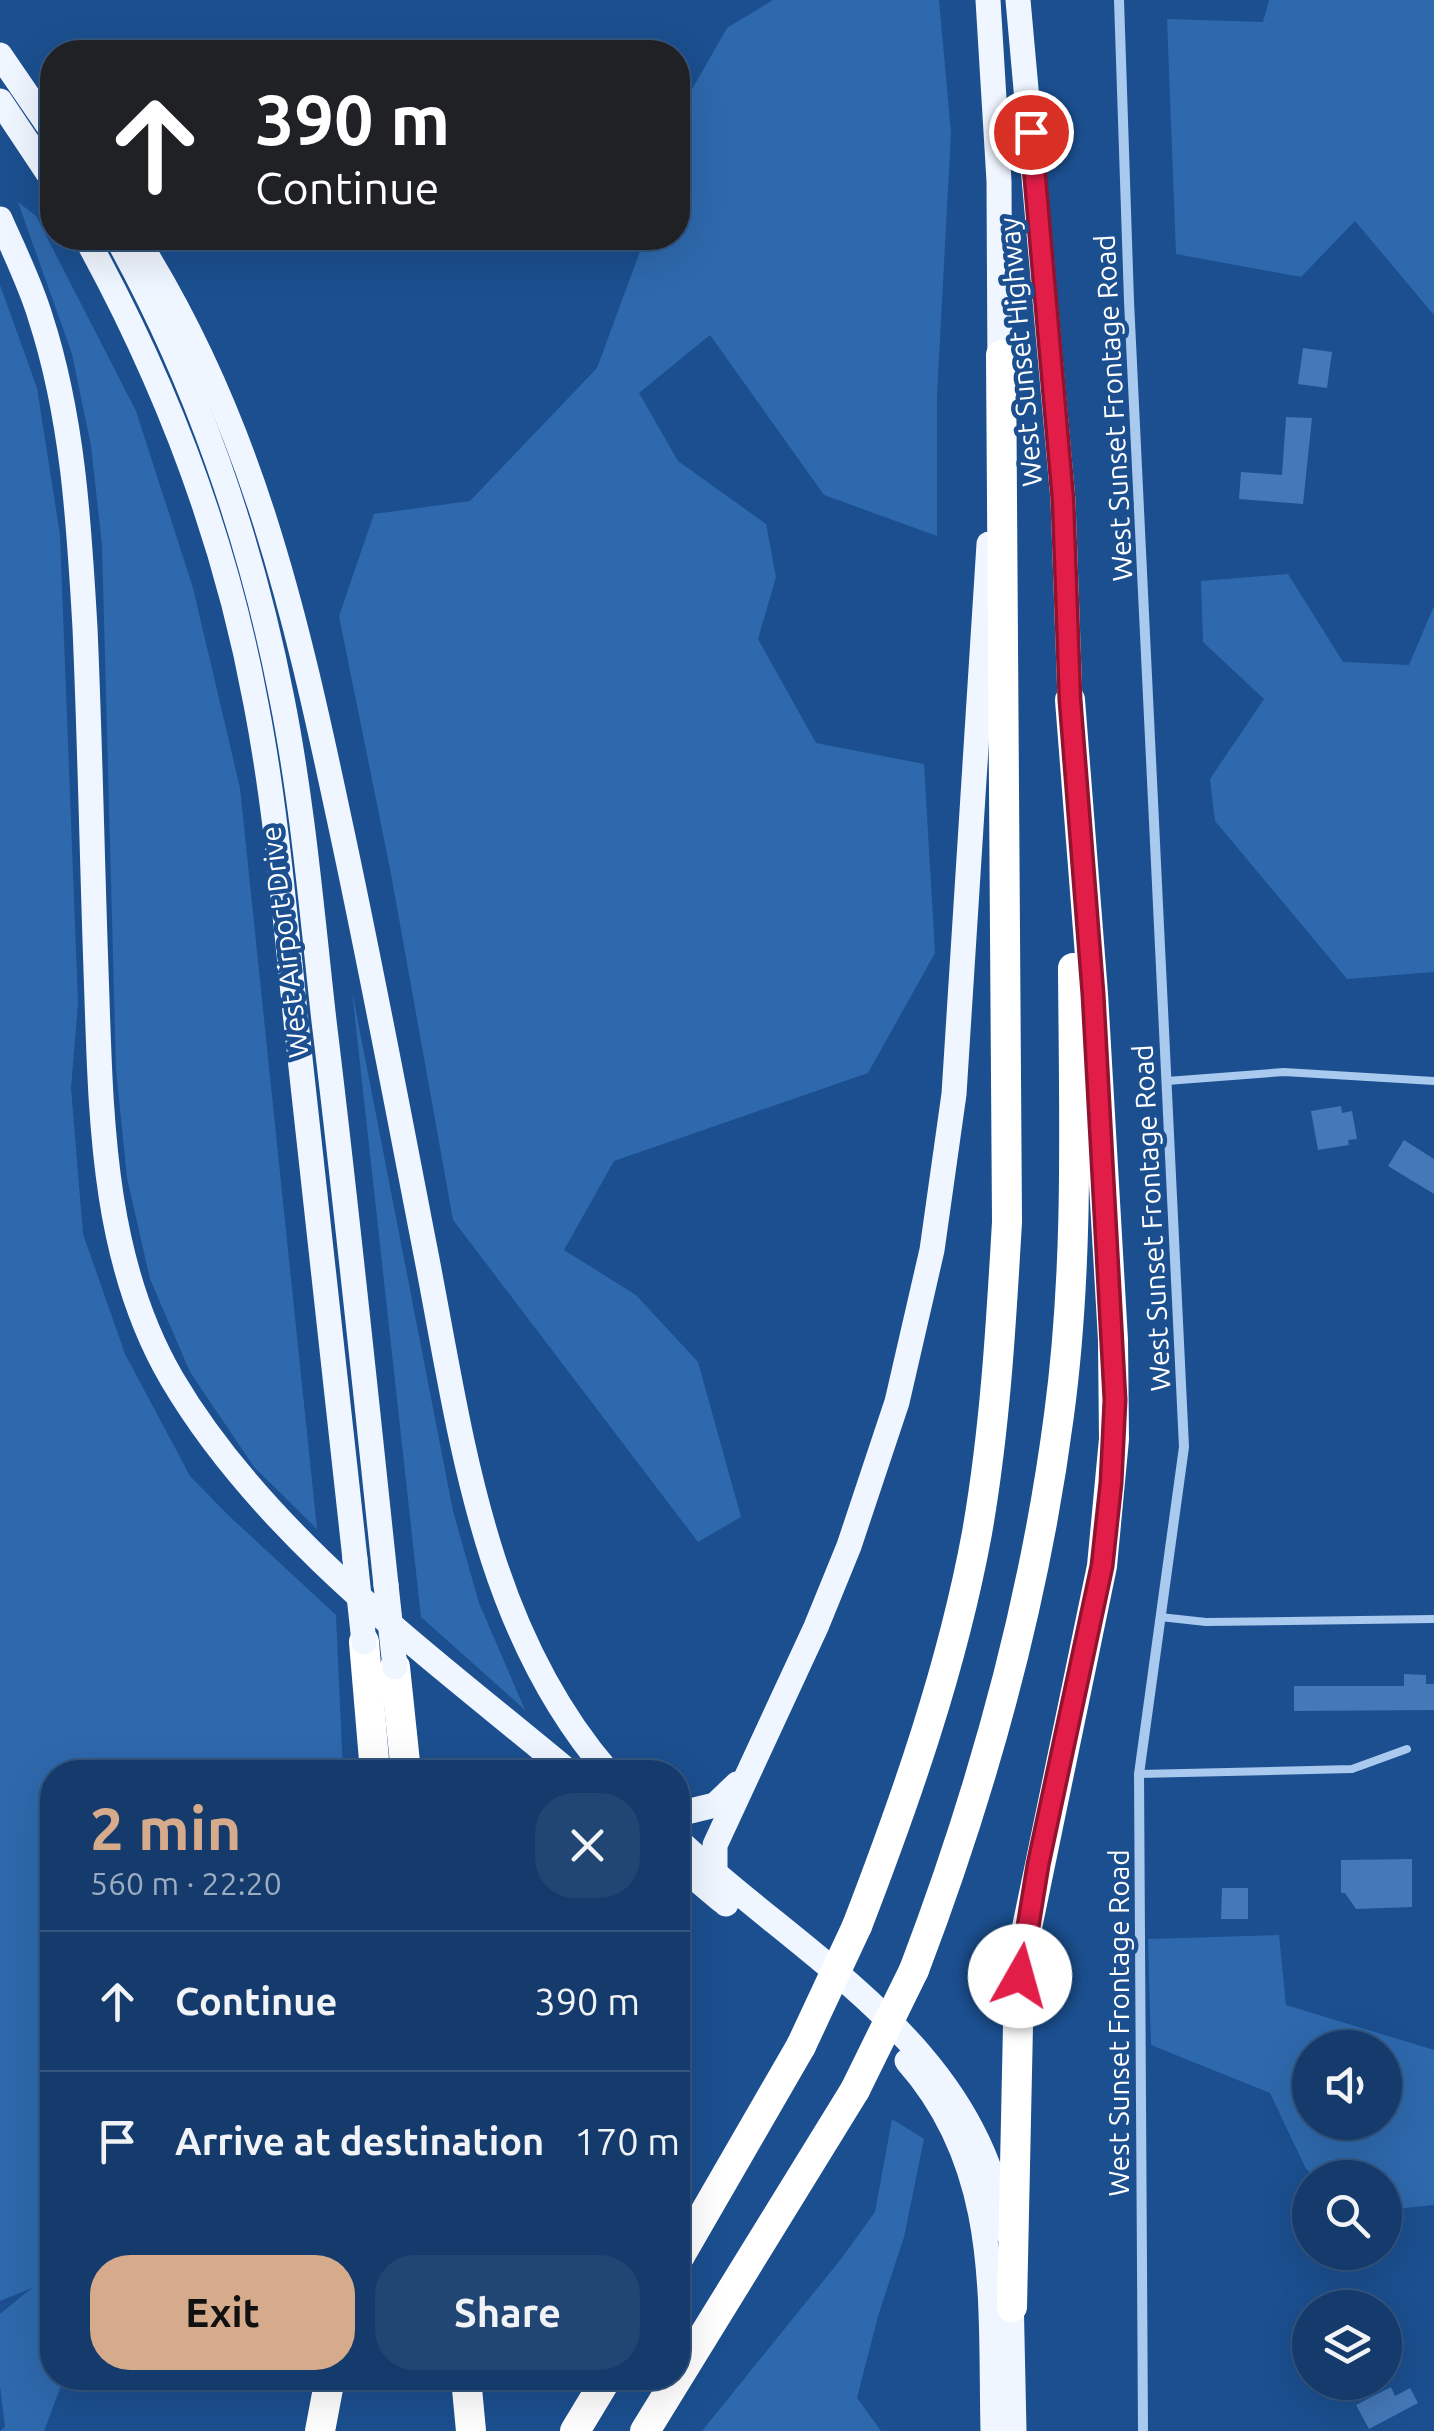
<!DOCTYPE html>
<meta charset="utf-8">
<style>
body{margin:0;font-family:Ubuntu,sans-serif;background:#214673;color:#f1f3f6;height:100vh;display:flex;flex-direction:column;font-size:38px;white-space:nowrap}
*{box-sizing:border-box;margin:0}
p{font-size:32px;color:#9dadc1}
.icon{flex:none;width:55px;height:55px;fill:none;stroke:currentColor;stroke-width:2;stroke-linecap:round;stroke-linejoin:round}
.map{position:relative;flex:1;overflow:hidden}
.drawer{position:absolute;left:40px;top:1760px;width:650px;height:630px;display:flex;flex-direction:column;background:#143b6b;border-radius:40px;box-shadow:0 10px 40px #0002,0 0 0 2px #33557e}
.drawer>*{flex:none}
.banner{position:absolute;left:40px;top:40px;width:650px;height:210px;border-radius:40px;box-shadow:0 10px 40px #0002,0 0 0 2px #33557e;background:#202124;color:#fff;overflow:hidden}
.controls{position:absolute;left:1292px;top:2030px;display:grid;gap:20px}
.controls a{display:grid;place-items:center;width:110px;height:110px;border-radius:50%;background:#143b6b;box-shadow:0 10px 40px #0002,0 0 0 2px #33557e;font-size:50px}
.pin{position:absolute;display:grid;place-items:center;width:85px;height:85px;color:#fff;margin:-42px;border:5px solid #fff;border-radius:50%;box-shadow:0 2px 10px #0007}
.me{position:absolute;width:110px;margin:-55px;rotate:7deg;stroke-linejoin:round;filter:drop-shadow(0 0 8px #0008)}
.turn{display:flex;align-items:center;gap:35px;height:210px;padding:0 50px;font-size:45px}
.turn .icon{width:130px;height:130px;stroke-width:2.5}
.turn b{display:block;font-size:70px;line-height:85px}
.round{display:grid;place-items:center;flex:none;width:105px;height:105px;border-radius:40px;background:#214673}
.overview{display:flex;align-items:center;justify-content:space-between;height:170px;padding:0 50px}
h1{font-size:60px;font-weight:700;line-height:75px;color:#d6ab8b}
.primary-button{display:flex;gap:20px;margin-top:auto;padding:20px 50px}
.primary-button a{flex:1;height:115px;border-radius:40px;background:#d6ab8b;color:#111;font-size:40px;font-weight:700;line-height:115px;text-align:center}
.primary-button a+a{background:#214673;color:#f1f3f6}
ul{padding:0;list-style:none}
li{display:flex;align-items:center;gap:30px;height:140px;padding:0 50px;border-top:2px solid #33557e}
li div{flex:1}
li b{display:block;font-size:38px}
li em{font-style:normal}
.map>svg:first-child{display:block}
</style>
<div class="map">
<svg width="1434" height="2431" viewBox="0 0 1434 2431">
<rect width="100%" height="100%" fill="#1b4f8f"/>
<g fill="#2e69ad" fill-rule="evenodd">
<path d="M773,0H939L951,133L937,395V536L824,495L710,335L639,393L678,461L766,524L776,577L758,639L816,743L924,764L935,953L868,1073L614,1161L564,1250L636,1295L698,1362L741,1517L698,1542L453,1220L391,874L339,616L374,514L470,501L597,368L645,238H678V114L727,28Z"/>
<path d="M1269,0H1434V315L1355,221L1301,277L1176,254L1167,19L1263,22Z"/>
<path d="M18,202L36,216L136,411L193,588L240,788L317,1529L254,1467L190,1372L150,1279L127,1178L116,1069L102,545L91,446L72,354Z"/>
<path d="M0,285L37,388L60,535L78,1003L71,1088L83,1234L125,1354L190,1476L227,1514L336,1615L343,1772H52V2378H64L44,2431H0L5,2427L0,2386V2314L32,2288L0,2301Z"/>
<path d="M1288,574L1343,662L1409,665L1434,606V972L1347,979L1215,821L1210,779L1264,699L1203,642L1201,581Z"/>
<path d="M352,991L453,1511L479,1603L525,1710L421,1617Z"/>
<path d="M1279,1935L1286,2005L1434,2050V2205L1385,2210V2178L1316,2177L1306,2169L1270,2093L1151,2045L1148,1939ZM1310,2048H1385V2122H1310Z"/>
<path d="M892,2119L924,2139L904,2237L878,2316L857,2398L881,2431H702L841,2259L875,2212Z"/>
</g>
<g fill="#4478b7">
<path d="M1303,348L1332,352L1327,388L1298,384Z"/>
<path d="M1286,417L1312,418L1303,504L1239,499L1241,472L1282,475Z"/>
<path d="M1341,1106L1342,1113L1352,1111L1357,1139L1348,1140L1349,1145L1318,1150L1311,1111Z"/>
<path d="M1404,1140L1434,1159V1194L1388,1166Z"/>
<path d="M1404,1674L1426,1675V1684H1434V1710L1294,1711V1686H1404Z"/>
<path d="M1412,1859V1907L1356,1909L1345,1893H1341V1860Z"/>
<path d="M1222,1888H1248V1919H1221Z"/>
<path d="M1391,2387L1395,2396L1410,2388L1418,2403L1369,2429L1356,2405Z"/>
</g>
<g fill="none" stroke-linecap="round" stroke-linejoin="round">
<g stroke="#a9c9ee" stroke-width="8">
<path d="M1167,1081L1284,1072L1434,1081"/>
<path d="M1160,1617L1206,1622L1434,1619"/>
<path d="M1139,1774L1352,1769L1407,1749"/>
</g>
<path stroke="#a9c9ee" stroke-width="10" d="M1119,0L1129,301L1184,1447L1139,1774L1143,2431"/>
<g stroke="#f0f6ff" stroke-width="25">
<path d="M988,0L999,181L1000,375"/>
<path d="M1018,0L1063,500L1070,700"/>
<path d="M0,55L52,131"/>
<path d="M0,101L52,179"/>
<path d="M0,219C14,251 30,283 40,316C73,417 79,523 85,628C90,742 92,856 96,970C101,1109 100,1256 172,1379C265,1537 430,1656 569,1772"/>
<path d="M86,238C166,383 226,541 256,704C278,818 286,934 299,1049C318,1219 337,1389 355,1559"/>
<path d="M117,238C196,380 251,539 282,699C303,805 312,914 324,1021C347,1209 366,1397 386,1585"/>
<path d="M136,238C251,419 295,611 339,818C370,961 397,1105 425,1249C461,1433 482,1626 608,1772"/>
<path d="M678,1814L715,1805L737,1784"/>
<path d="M678,1840C802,1957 978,2046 1005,2231"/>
<path d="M678,1864L722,1901"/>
<path d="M726,1904L715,1880V1845L816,1627L849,1546L897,1402L932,1250L954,1094L989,544"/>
<path d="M907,2061C1002,2168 990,2298 993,2431"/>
<path d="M1011,2291L1014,2431"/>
</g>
<g stroke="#fff" stroke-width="30">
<path d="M364,1642L375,1772"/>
<path d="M395,1667L406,1772"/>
<path d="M857,1926C906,1799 952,1668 977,1533C995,1430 1001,1326 1007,1222L1001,355"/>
<path d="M914,1970C983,1789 1034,1606 1059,1415C1079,1267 1074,1117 1073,968"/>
<path d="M678,2259L801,2046"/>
<path d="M1012,2307L1018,2025L1024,1942L1102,1566L1114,1439L1113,1340L1093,994L1070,700"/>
<path d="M466,2378L471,2431"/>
<path d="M320,2431L330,2378"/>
<path d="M575,2431L607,2378"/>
<path d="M645,2431L855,2090"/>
</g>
<g stroke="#f0f6ff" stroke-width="25">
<path d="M355,1559L364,1642"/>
<path d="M386,1585L395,1667"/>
</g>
<g stroke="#fff" stroke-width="30">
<path d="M801,2046L857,1926"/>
<path d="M855,2090L914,1970"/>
</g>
</g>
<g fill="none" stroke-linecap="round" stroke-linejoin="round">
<g stroke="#92132f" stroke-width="25">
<path id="route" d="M1020,1976L1038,1865L1102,1566L1111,1483L1115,1400L1093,994L1070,700L1063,500L1031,132"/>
</g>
<use href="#route" stroke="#e11d48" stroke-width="18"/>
</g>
<g text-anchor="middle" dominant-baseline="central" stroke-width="9" stroke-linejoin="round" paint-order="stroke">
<g font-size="28" fill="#fff" stroke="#1b4f8f">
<text transform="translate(1020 352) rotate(-95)">West Sunset Highway</text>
<text transform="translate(1113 408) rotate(-93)">West Sunset Frontage Road</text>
<text transform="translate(284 942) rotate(-97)">West Airport Drive</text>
<text transform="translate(1151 1218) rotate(-93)">West Sunset Frontage Road</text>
<text transform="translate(1118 2023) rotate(-90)">West Sunset Frontage Road</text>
</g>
</g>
</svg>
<div class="controls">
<a><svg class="icon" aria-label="sound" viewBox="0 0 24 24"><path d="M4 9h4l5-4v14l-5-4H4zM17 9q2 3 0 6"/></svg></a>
<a><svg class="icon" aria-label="search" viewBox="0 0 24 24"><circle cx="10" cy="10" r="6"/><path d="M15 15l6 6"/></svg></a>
<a><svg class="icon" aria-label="layers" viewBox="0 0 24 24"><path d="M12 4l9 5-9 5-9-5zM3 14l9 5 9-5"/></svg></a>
</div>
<div class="pin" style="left:1031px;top:132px;background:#d93025"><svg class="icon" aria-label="arrive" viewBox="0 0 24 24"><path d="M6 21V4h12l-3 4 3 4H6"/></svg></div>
<svg class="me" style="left:1020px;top:1976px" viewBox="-20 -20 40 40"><circle r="19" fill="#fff"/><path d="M0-13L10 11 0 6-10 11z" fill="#e11d48"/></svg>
<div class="banner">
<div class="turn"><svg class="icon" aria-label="ahead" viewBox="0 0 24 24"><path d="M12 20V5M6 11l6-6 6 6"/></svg><div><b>390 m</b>Continue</div></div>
</div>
<section class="drawer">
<div class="overview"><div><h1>2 min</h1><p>560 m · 22:20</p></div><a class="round"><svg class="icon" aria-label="close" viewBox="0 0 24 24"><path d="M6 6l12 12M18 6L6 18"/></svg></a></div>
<ul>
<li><svg class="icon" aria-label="ahead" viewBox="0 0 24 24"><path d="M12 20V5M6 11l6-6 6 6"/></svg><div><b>Continue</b></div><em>390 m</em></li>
<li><svg class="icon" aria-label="arrive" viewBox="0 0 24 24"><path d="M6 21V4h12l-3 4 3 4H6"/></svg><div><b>Arrive at destination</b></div><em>170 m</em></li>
</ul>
<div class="primary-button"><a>Exit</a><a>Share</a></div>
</section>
</div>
